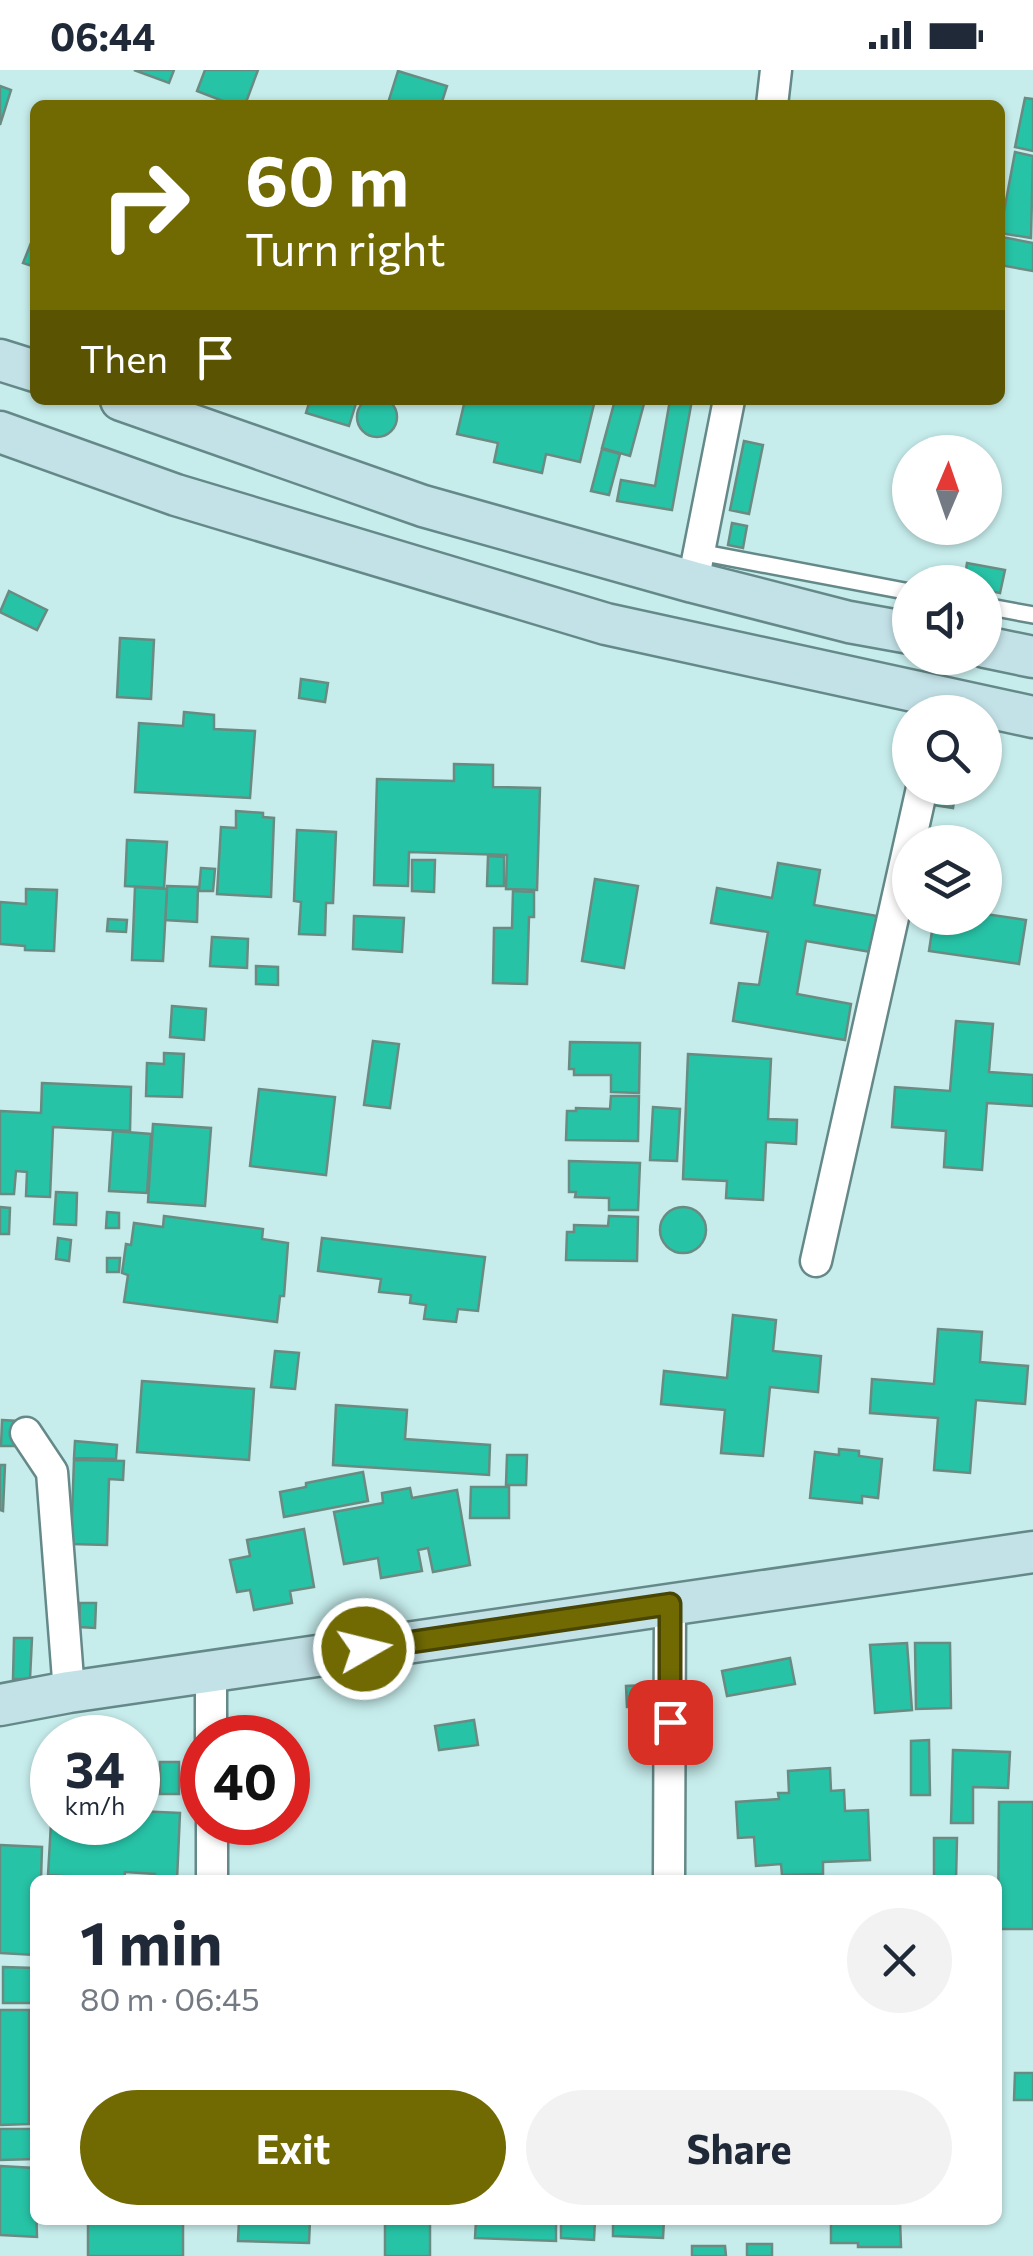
<!DOCTYPE html>
<meta charset="utf-8">
<style>
body{margin:0;font-family:Commissioner,sans-serif;background:#f2f2f3;color:#1f2937;height:100vh;display:flex;flex-direction:column;font-size:38px;white-space:nowrap}
*{box-sizing:border-box;margin:0}
p{font-size:32px;color:#747a83}
.icon{flex:none;width:55px;height:55px;fill:none;stroke:currentColor;stroke-width:2;stroke-linecap:round;stroke-linejoin:round}
.map{position:relative;flex:1;overflow:hidden}
.side{position:absolute;left:30px;top:1805px;width:972px;height:350px;display:flex;flex-direction:column;background:#fff;border-radius:15px;box-shadow:0 2px 8px #0004}
.side>*{flex:none}
.guide{position:absolute;left:30px;top:30px;width:975px;height:305px;border-radius:15px;box-shadow:0 2px 8px #0004;background:#716a03;color:#fff;overflow:hidden}
.needle{width:65px;rotate:2deg}
.fabs{position:absolute;left:892px;top:365px;display:grid;gap:20px}
.fabs a{display:grid;place-items:center;width:110px;height:110px;border-radius:50%;background:#fff;box-shadow:0 2px 8px #0004;font-size:50px}
.speed{position:absolute;left:30px;top:1645px;display:flex;gap:20px;font-size:50px;font-weight:700;text-align:center}
.speed>*{display:grid;place-content:center;width:130px;height:130px;border-radius:50%;background:#fff;box-shadow:0 2px 8px #0004;line-height:1}
.speed small{font-size:25px;font-weight:400}
.speed .limit{border:15px solid #d22;background:#fff;color:#111}
.pin{position:absolute;display:grid;place-items:center;width:85px;height:85px;color:#fff;margin:-42px;border-radius:20px;box-shadow:0 5px 15px #0006}
.me{position:absolute;width:110px;margin:-55px;rotate:82deg;stroke-linejoin:round;filter:drop-shadow(0 0 8px #0008)}
.turn{display:flex;align-items:center;gap:35px;height:210px;padding:0 50px;font-size:45px}
.turn .icon{width:130px;height:130px;stroke-width:2.5}
.turn b{display:block;font-size:70px;line-height:85px}
.then{display:flex;align-items:center;height:95px;padding:0 50px;background:#0003;gap:20px;font-size:38px}
.round{display:grid;place-items:center;flex:none;width:105px;height:105px;border-radius:52px;background:#f2f2f3}
.summary{display:flex;align-items:center;justify-content:space-between;height:170px;padding:0 50px}
h1{font-size:60px;font-weight:700;line-height:75px}
.button{display:flex;gap:20px;margin-top:auto;padding:20px 50px}
.button a{flex:1;height:115px;border-radius:60px;background:#716a03;color:#fff;font-size:40px;font-weight:700;line-height:115px;text-align:center}
.button a+a{background:#f2f2f3;color:#1f2937}
.status{display:flex;justify-content:space-between;align-items:center;height:70px;padding:0 50px;background:#fff;direction:ltr}
.status svg{height:28px;fill:currentColor}
.map>svg:first-child{display:block}
</style>
<div class="status"><b>06:44</b><svg viewBox="0 0 49 12"><path d="M0 12V9h3v3zM5 12V6h3v6zM10 12V3h3v9zM15 12V0h3v12zM26 1h20v11H26zM47 4h2v5h-2z"/></svg></div>
<div class="map">
<svg width="1033" height="2186" viewBox="0 0 1033 2186">
<rect width="100%" height="100%" fill="#c6edec"/>
<g fill="#27c3a7" stroke="#698b82" stroke-width="2.5">
<path d="M134,0H174L169,13Z"/>
<path d="M205,0H258L245,35H233L197,21Z"/>
<path d="M398,1L447,16L441,35L388,33Z"/>
<path d="M0,16L11,20L0,55Z"/>
<path d="M1025,28L1033,29V81L1015,77Z"/>
<path d="M1015,82L1033,86L1031,168L1000,163Z"/>
<path d="M35,163V197L23,193Z"/>
<path d="M1002,167L1033,173V201L1000,195Z"/>
<circle cx="377" cy="347" r="20"/>
<path d="M310,330H357L349,356L306,343Z"/>
<path d="M465,330H595L580,392L546,384L542,403L494,392L498,373L457,364Z"/>
<path d="M615,330H645L630,386L602,378Z"/>
<path d="M670,330H692L672,440L617,431L621,410L655,416Z"/>
<path d="M744,371L763,375L749,444L730,440Z"/>
<path d="M602,379L620,384L609,425L591,421Z"/>
<path d="M732,453L747,456L743,478L728,475Z"/>
<path d="M967,493L1005,500L1000,523L985,520V512H964Z"/>
<path d="M9,521L47,540L37,560L0,542Z"/>
<path d="M120,568L154,570L151,629L117,627Z"/>
<path d="M301,609L328,613L325,632L299,628Z"/>
<path d="M184,642L214,645V659L255,661L250,728L135,722L139,653L183,656Z"/>
<path d="M454,694L493,695V717L540,718L537,820L506,819L507,785L409,782L408,816L374,815L377,709L454,711Z"/>
<path d="M935,718H956L953,738L933,735Z"/>
<path d="M236,741L263,743V747L274,748L271,827L217,824L221,757L236,758Z"/>
<path d="M297,760L336,762L333,833H326L325,865L299,864L301,832L294,831Z"/>
<path d="M127,770L167,772L164,818L125,816Z"/>
<path d="M488,786L504,787V816H487Z"/>
<path d="M412,790H435L434,822L412,821Z"/>
<path d="M778,793L820,800L814,835L877,846L871,882L806,871L797,924L851,934L845,970L733,951L739,913L759,915L768,862L711,853L717,818L772,828Z"/>
<path d="M201,798L215,799L213,821H199Z"/>
<path d="M595,809L638,816L624,898L582,891Z"/>
<path d="M167,816L198,817L197,852L165,850Z"/>
<path d="M135,817L167,819L163,891L132,890Z"/>
<path d="M26,819L57,820L54,881L25,880V876L0,874V832L26,834Z"/>
<path d="M513,821L534,822V847H529L527,914L493,913L494,858H512Z"/>
<path d="M985,844L1026,850L1019,894L929,881L934,848H985Z"/>
<path d="M354,846L404,848L402,882L353,879Z"/>
<path d="M108,849L127,850L126,862L107,861Z"/>
<path d="M212,867L248,869L247,898L210,896Z"/>
<path d="M256,896L278,897V915L256,914Z"/>
<path d="M172,936L206,939L204,970L170,967Z"/>
<path d="M956,951L993,954L989,1002L1033,1005V1036L987,1033L982,1100L944,1097L946,1061L892,1057L895,1017L950,1021Z"/>
<path d="M373,971L399,974L390,1038L364,1035Z"/>
<path d="M570,972L640,973L639,1023L611,1022V1005H574V999H569Z"/>
<path d="M164,983L184,984L182,1027L146,1026L147,993L164,994Z"/>
<path d="M688,984L771,989L768,1049L797,1050L796,1074L766,1072L763,1130L726,1128L727,1111L683,1109Z"/>
<path d="M42,1013L131,1017L130,1061L53,1057L50,1127L26,1126L27,1102L16,1101L14,1124H0V1041L41,1043Z"/>
<path d="M259,1019L335,1027L326,1105L250,1096Z"/>
<path d="M611,1026H639L638,1071L566,1070L567,1041H576V1038L610,1039Z"/>
<path d="M653,1037L680,1039L677,1091L650,1090Z"/>
<path d="M153,1054L211,1058L205,1136L148,1132Z"/>
<path d="M113,1061L151,1064L147,1123L109,1121Z"/>
<path d="M569,1091L640,1093L638,1140H609V1128L575,1127L576,1122H569Z"/>
<path d="M56,1122L77,1123L76,1155L54,1154Z"/>
<path d="M0,1137L10,1138L9,1164H0Z"/>
<circle cx="683" cy="1160" r="23"/>
<path d="M107,1142L119,1143V1158H106Z"/>
<path d="M164,1146L263,1159L262,1169L288,1173L284,1226H280L277,1252L124,1232L128,1205L122,1203L126,1174L131,1175L134,1153L163,1157Z"/>
<path d="M609,1146L638,1147L637,1191L566,1190L567,1162H574V1155L608,1156Z"/>
<path d="M58,1168L71,1170L69,1191L56,1189Z"/>
<path d="M322,1168L485,1187L478,1241L458,1239L456,1252L424,1249L426,1235L410,1233L411,1225L379,1222L381,1209L318,1201Z"/>
<path d="M107,1188H120L119,1202H107Z"/>
<path d="M733,1245L776,1250L773,1281L821,1286L818,1322L770,1317L763,1386L721,1383L725,1340L661,1334L664,1301L727,1308Z"/>
<path d="M938,1259L982,1262L980,1292L1028,1296L1025,1334L976,1330L970,1403L934,1400L938,1348L870,1343L872,1309L934,1314Z"/>
<path d="M275,1281L299,1283L295,1319L271,1317Z"/>
<path d="M142,1311L254,1319L249,1390L137,1382Z"/>
<path d="M336,1335L407,1340L405,1369L490,1375L489,1405L333,1395Z"/>
<path d="M2,1350L19,1351L18,1376H1Z"/>
<path d="M75,1371L117,1375L116,1389L74,1388Z"/>
<path d="M839,1379L859,1381V1386L882,1389L878,1428L862,1426V1433L810,1428L815,1382L839,1385Z"/>
<path d="M507,1385H527L526,1415H506Z"/>
<path d="M74,1390L124,1391L123,1410L109,1409L107,1475L71,1474Z"/>
<path d="M0,1395H5L3,1441L0,1440Z"/>
<path d="M363,1402L368,1431L284,1447L280,1422L306,1417V1413Z"/>
<path d="M471,1417H509V1448H470Z"/>
<path d="M410,1418L412,1428L457,1420L470,1495L433,1502L428,1478L418,1480L422,1501L381,1508L378,1488L344,1494L334,1442L383,1433L382,1423Z"/>
<path d="M304,1459L314,1517L290,1521L292,1533L254,1540L250,1520L237,1522L230,1490L250,1486L247,1470Z"/>
<path d="M80,1533H96L95,1558L79,1557Z"/>
<path d="M14,1568H32L30,1609H13Z"/>
<path d="M907,1573L912,1640L875,1643L870,1575Z"/>
<path d="M915,1573H950L951,1638L916,1639Z"/>
<path d="M790,1588L795,1614L727,1626L722,1601Z"/>
<path d="M645,1615L646,1636L627,1637L626,1616Z"/>
<path d="M474,1650L478,1675L439,1680L435,1656Z"/>
<path d="M929,1670L930,1725H911V1671Z"/>
<path d="M953,1680L1010,1682L1008,1718L973,1717V1753H951Z"/>
<rect x="160" y="1692" width="19" height="32"/>
<path d="M830,1698L831,1721L844,1720L845,1741L868,1740L870,1790L823,1792V1804L782,1805L781,1794L756,1796L754,1767L738,1768L736,1732L779,1729L778,1723H789L788,1701Z"/>
<path d="M999,1732H1033V1859H998Z"/>
<path d="M52,1736V1752H138V1741L180,1743L177,1810H154L155,1804L125,1802L124,1810L48,1805Z"/>
<path d="M934,1768H957L956,1810H934Z"/>
<path d="M0,1775L42,1777L41,1810H35V1885L0,1883Z"/>
<path d="M3,1897L35,1898V1933H3Z"/>
<path d="M0,1940H29V2054L0,2055Z"/>
<path d="M1015,2003H1033V2030H1014Z"/>
<path d="M0,2059H35V2089L0,2090Z"/>
<path d="M0,2096L35,2098L37,2167L0,2165Z"/>
<rect x="88" y="2150" width="95" height="36"/>
<path d="M239,2150H310L309,2173L238,2171Z"/>
<rect x="385" y="2150" width="45" height="36"/>
<path d="M476,2150H556V2171L475,2168Z"/>
<path d="M561,2150H595L594,2170L561,2168Z"/>
<path d="M613,2150H664L663,2168L613,2166Z"/>
<path d="M831,2150H900L901,2177H858V2173H831Z"/>
<rect x="747" y="2174" width="25" height="12"/>
<path d="M692,2176H725L726,2186H692Z"/>
</g>
<g fill="none" stroke-linecap="round" stroke-linejoin="round">
<g stroke="#658988" stroke-width="20">
<g id="lane">
<path d="M699,482L910,522"/>
<path d="M985,536L1033,545"/>
</g>
</g>
<g stroke="#658988" stroke-width="35">
<g id="street">
<path d="M772,35L776,0"/>
<path d="M693,512L729,330"/>
<path d="M816,1191L922,718"/>
<path d="M26,1363L52,1402L69,1622"/>
<path d="M211,1601V1668"/>
<path d="M212,1752V1810"/>
<path d="M669,1810L670,1534"/>
</g>
</g>
<g stroke="#658988" stroke-width="45">
<g id="secondary">
<path d="M0,290L35,301"/>
<path d="M121,330L423,436L693,512L849,552L910,563"/>
<path d="M0,362L176,425L606,554L1033,647"/>
<path d="M985,577L1033,587"/>
<path d="M0,1635L69,1622L1033,1482"/>
</g>
</g>
<use href="#lane" stroke="#fff" stroke-width="15"/>
<use href="#street" stroke="#fff" stroke-width="30"/>
<use href="#secondary" stroke="#c3e2e8" stroke-width="40"/>
</g>
<g fill="none" stroke-linecap="round" stroke-linejoin="round">
<g stroke="#494502" stroke-width="25">
<path id="route" d="M364,1579L670,1534V1652"/>
</g>
<use href="#route" stroke="#716a03" stroke-width="18"/>
</g>
</svg>
<div class="fabs">
<a><svg class="needle" viewBox="-14 -14 28 28"><path d="M0-13l5 13h-10z" fill="#e53935"/><path d="M0 13l5-13h-10z" fill="#747a83"/></svg></a>
<a><svg class="icon" aria-label="sound" viewBox="0 0 24 24"><path d="M4 9h4l5-4v14l-5-4H4zM17 9q2 3 0 6"/></svg></a>
<a><svg class="icon" aria-label="search" viewBox="0 0 24 24"><circle cx="10" cy="10" r="6"/><path d="M15 15l6 6"/></svg></a>
<a><svg class="icon" aria-label="layers" viewBox="0 0 24 24"><path d="M12 4l9 5-9 5-9-5zM3 14l9 5 9-5"/></svg></a>
</div>
<div class="speed"><div>34<small>km/h</small></div><div class="limit">40</div></div>
<div class="pin" style="left:670px;top:1652px;background:#d93025"><svg class="icon" aria-label="arrive" viewBox="0 0 24 24"><path d="M6 21V4h12l-3 4 3 4H6"/></svg></div>
<svg class="me" style="left:364px;top:1579px" viewBox="-20 -20 40 40"><circle r="17" fill="#716a03" stroke="#fff" stroke-width="3"/><path d="M0-11L8 9 0 5-8 9z" fill="#fff"/></svg>
<div class="guide">
<div class="turn"><svg class="icon" aria-label="right" viewBox="0 0 24 24"><path d="M7 20v-9h11M14 6l5 5-5 5"/></svg><div><b>60 m</b>Turn right</div></div>
<div class="then">Then<svg class="icon" aria-label="arrive" viewBox="0 0 24 24"><path d="M6 21V4h12l-3 4 3 4H6"/></svg></div>
</div>
<section class="side">
<div class="summary"><div><h1>1 min</h1><p>80 m · 06:45</p></div><a class="round"><svg class="icon" aria-label="close" viewBox="0 0 24 24"><path d="M6 6l12 12M18 6L6 18"/></svg></a></div>
<div class="button"><a>Exit</a><a>Share</a></div>
</section>
</div>
